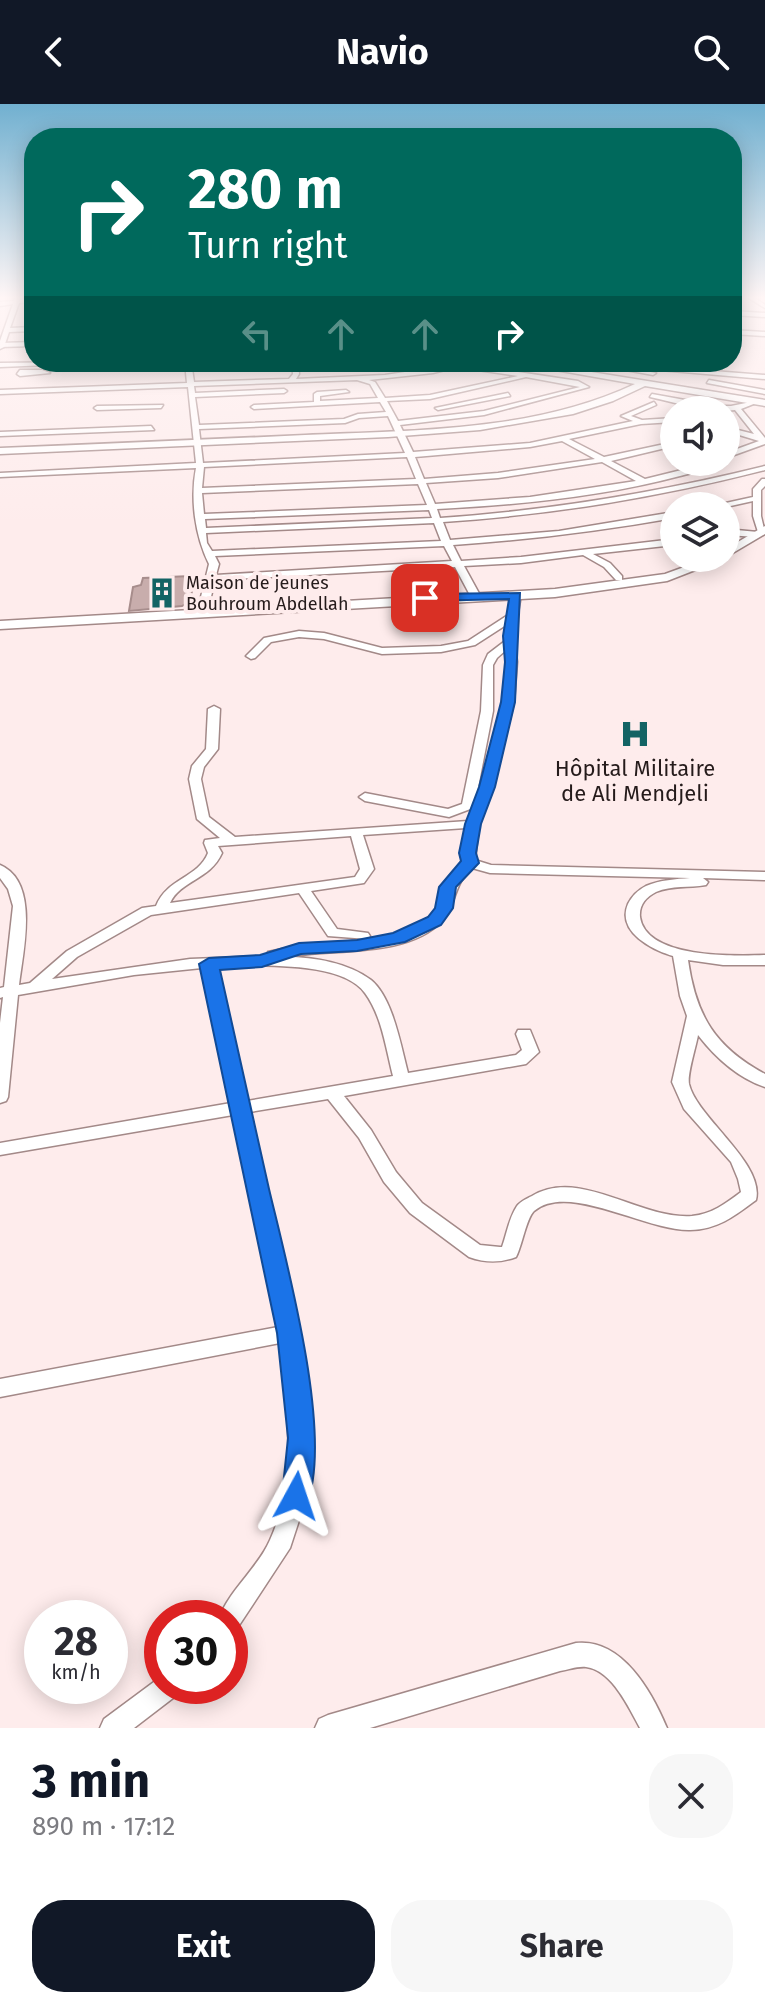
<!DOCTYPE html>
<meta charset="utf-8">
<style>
body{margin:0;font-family:"Fira Sans",sans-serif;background:#f7f7f7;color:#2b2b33;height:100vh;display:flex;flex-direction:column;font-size:30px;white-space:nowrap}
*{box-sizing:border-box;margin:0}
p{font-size:26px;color:#7c7c81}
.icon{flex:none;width:44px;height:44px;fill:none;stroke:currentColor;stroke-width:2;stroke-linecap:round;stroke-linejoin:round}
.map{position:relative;height:1624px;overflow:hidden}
.sheet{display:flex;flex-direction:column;background:#fff;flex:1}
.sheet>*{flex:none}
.top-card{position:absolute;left:24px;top:24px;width:718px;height:244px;border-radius:32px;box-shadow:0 4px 20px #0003;background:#00695c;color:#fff;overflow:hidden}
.controls{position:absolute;left:660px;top:292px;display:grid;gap:16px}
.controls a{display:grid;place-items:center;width:80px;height:80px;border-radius:50%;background:#fff;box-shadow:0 4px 20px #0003;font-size:40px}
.speed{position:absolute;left:24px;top:1496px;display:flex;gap:16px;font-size:40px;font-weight:700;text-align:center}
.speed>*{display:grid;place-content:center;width:104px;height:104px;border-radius:50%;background:#fff;box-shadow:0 4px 20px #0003;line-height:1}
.speed small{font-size:20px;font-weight:400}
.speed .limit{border:12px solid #d22;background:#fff;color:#111}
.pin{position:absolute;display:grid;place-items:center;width:68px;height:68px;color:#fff;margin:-34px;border-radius:16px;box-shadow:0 4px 12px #0006}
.me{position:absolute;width:88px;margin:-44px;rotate:5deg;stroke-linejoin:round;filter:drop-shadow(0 0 6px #0008)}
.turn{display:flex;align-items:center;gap:28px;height:168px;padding:0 32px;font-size:36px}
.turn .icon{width:104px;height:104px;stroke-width:2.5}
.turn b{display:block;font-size:56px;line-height:68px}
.lanes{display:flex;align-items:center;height:76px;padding:0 32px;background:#0003;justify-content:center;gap:40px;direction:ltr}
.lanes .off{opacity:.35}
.round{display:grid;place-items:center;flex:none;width:84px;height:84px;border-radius:32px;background:#f7f7f7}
.head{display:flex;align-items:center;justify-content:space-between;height:136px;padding:0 32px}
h1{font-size:48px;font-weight:700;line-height:60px;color:#111827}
.cta{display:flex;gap:16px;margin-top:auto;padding:16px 32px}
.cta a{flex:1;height:92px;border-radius:32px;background:#111827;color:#fff;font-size:32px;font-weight:700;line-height:92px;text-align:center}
.cta a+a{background:#f7f7f7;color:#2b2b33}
header{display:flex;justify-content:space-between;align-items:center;height:104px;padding:0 32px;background:#111827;color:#fff;font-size:36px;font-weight:700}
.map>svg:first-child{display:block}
</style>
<header><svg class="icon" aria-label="back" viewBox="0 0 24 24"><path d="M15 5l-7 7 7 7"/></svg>Navio<svg class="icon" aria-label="search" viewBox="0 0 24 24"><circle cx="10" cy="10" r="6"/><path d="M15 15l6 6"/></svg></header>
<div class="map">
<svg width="765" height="1624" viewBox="0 0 765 1624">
<rect width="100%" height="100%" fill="#feecec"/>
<path fill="#c8adac" stroke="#a78d8c" stroke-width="2" d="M191,472L192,496L182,502L129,507L133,483L141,481L143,474Z"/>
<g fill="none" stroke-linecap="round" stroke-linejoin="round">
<g stroke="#a38988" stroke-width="3">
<g id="minor">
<path d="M15,193H21L20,196L34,194V198L19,199L10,224L34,223V227L9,228L4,243L0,245V237L13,200L0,202V198L14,197Z"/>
<path d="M747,193H754L765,201V204Z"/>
<path d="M732,207L765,209V213L732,211Z"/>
<path d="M732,226L765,228V232L732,230Z"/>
<path d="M78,258L75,260L0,263V259Z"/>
<path d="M185,258H191L194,278L289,275L293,270L292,258H298L299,270L296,275L385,271L471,258L466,260L578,277L589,283L484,311L400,321L413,348L530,339L633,317L621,312L654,298L656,301L631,312L642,316L674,314V318L641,320L569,335L604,353L674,338V342L611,357L645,375L714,358H727C713,365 695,368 680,372C601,393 518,401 437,405L440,414C552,406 656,389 765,362V366C655,394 556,410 443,418L450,436L559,427L674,408V414C600,427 527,436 453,441L461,457L521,453L674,435V441L593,450L610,459L622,472V476H616L604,463L583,451L521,459L464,462L481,493L476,496L471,493L455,463L215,476L208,505L203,508L198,505L209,460C195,432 190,395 196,364L0,373V369L196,359L188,283L0,290V286L187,279ZM457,263L518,272L430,291L385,294L375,278L369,276L433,269ZM526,273L580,283L484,307L398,317L387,297L430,295ZM357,276L370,280L378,294L320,297V292L349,288L346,286L317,288L314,290V298L254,301L251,303L254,305L380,298L386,308L358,310L344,315L199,321L195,293L284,289L287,287L284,285L195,289L194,282ZM388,312L405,349L203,359L199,325L345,319L359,314ZM562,337L595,355L498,369L424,375L415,353L530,343ZM407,353L416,375L202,384L204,363ZM602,358L636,377L530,393L435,400L426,379L498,374ZM418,380L427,401L204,410L202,389ZM429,406L432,414L206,424L205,415ZM434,419L441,437L212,447L207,439L206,429ZM444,442L452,457L216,471L219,460L215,452Z"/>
<path d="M582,258H597L656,269L653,271Z"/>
<path d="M662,263L765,271V275L660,266Z"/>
<path d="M20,266H42L50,269L20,272L17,270Z"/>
<path d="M709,276L765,286V290L707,279Z"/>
<path d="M508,289L510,292L438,306L435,304Z"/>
<path d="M652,290L718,302H731L756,297V299L741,305L765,334V340L726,354V349L759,337L726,327V323L754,330L735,306C707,309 677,299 650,293Z"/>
<path d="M163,301L161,304L97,306L94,304L97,302Z"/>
<path d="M151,322L154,326L0,332V328Z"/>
<path d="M762,375H765V382L761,386V412L765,429L757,433L726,431V425L758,428L753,412V397L726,403L712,402L753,393V385Z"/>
<path d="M516,488L521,491L514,532L517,558L514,598L493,683L479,720L475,756L491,761L765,768V776L703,774L708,778L706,781C689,784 672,781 656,788C646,793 639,801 640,813C646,855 735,852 765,851V861H723L688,856C696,912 715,943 765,970V983C738,974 715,953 698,931C696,943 687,970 689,980C697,1014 765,1059 756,1096C736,1111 717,1126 690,1126C645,1127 569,1078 534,1107C526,1115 522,1142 516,1153C500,1159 486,1159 469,1153L410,1109L384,1078L359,1034L328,995L250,1008L299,1229L312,1334L307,1392L290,1444L238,1523L230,1527V1514H219C230,1485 258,1464 270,1436C299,1372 287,1306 280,1239L0,1293V1275L278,1223L233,1011L0,1051V1039L231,999L202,864L134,871L18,891L8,993L6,997L0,999V919L3,893L0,894V884L4,883L13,802L8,785L0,774V761C40,778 23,847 19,881L30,879L67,847L142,804L156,802C167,774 198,774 208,749L204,739L205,736L220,734L197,715L189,675L192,662L206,645L208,605L214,602L220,605L218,645L204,663L201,675L209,713L235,733L468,717L473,704L449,713L365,697L359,693L365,689L448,705L462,700L481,607L483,561L488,550L505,537L506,521L475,541L441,548L382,550L324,535L299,533L271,538L255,554L251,555L246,552L264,534L299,527L324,529L382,544L441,542L468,537L508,511L511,491ZM506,546C510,589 490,659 475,699L493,607V561L497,554ZM466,724L462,759L447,775L436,805L426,816L409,826L375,835L292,843L268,848L267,852L190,855L52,875L77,853L151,811L299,789L328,832L368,835L370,832L368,829L337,825L311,787L364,779L374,765L363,731ZM351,732L360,765L355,773L170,799C181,776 210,776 222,749L218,742ZM472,764L490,769L690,774C676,775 660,776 646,782C638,786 632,792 628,800C616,828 653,846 673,852L680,892L687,912L672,978L684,1005L731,1058L738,1075L741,1088C725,1100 712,1110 692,1112C640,1116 580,1063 532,1092C526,1095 521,1097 517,1102C509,1114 507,1129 502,1143H500L480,1141L422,1099L396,1068L371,1026L344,992L526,960L539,948L530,926H518L516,930L522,946L516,951L408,969C401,943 393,894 371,876C349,859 314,853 287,853C333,844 407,854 442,817C457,800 453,780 472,764ZM245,861C277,862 344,860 365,889C382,912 386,945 393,972L247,997L217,863Z"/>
<path d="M576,1539C622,1534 652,1588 667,1624H640C629,1604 612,1566 586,1563C577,1562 568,1566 560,1567L370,1624H315L319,1615L328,1611Z"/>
<path d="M162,1572V1582H180L177,1591L134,1624H100L104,1615Z"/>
</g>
</g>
<g stroke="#a38988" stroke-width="3">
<g id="major">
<path d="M34,238V242L0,243V239Z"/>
<path d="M510,258H529L765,296V302L645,282L613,297L573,310L480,326L388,333L0,350V344C102,340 204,336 305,331C416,326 533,328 635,280Z"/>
<path d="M765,422V430L726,453V445Z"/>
<path d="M709,454H726L667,477L555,493L0,525V517L555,485L665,470Z"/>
</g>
</g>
<use href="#minor" fill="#fff" fill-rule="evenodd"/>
<use href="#major" fill="#fff" fill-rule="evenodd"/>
</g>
<linearGradient id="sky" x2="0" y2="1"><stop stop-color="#71b0d0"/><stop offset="0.46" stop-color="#fff6f6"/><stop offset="1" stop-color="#fff6f6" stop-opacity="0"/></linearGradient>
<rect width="765" height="421" fill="url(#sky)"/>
<path fill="#1a73e8" stroke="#114b97" stroke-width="2" d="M520,489L515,598L495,683L481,720L476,749L479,759L456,783L453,804L441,821L405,838L357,847L301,850L262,863L220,866C236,939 253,1012 269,1085C286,1157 335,1335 306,1401L296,1405L286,1401L282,1392L288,1334L277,1229L199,860L209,854L260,851L299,839L357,836L393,829L428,813L435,804L439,783L461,757L459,749L465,720L479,683L501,598L505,558L503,532L509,495L425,497L419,494L425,490Z"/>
<defs>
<g id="building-bare" transform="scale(2.4)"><path d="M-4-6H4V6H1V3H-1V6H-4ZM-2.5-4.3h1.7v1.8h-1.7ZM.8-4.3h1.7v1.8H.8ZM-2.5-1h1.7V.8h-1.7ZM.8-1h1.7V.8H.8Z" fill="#136364" stroke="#feecec" stroke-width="2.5" paint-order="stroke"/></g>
<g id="hospital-bare" transform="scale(2.4)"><path d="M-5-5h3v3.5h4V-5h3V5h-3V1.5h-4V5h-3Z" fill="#136364" stroke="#feecec" stroke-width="2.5" paint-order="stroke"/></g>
</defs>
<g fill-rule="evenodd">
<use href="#building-bare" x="162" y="489"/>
<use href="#hospital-bare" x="635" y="630"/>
</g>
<g text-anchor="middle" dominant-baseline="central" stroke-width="8" stroke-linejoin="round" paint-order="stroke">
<g font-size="18" fill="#251b1b" stroke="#feecec" text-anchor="start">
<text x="186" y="479">Maison de jeunes<tspan x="186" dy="21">Bouhroum Abdellah</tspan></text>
</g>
<g font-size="22" fill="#251b1b" stroke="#feecec">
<text x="635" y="664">Hôpital Militaire<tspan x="635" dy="25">de Ali Mendjeli</tspan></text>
</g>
</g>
</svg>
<div class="controls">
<a><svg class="icon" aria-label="sound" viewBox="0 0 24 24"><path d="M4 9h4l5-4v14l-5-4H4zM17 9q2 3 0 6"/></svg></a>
<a><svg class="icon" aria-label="layers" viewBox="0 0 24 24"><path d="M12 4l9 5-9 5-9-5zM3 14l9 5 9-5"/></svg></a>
</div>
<div class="speed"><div>28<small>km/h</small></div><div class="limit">30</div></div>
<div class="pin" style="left:425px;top:494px;background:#d93025"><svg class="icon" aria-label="arrive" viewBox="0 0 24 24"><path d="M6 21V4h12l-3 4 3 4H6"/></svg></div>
<svg class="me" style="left:296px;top:1392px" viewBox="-20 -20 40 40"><path d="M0-17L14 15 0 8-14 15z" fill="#1a73e8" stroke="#fff" stroke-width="4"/></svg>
<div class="top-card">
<div class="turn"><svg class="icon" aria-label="right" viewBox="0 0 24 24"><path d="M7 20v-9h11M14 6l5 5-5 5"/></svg><div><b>280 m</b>Turn right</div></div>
<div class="lanes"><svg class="icon off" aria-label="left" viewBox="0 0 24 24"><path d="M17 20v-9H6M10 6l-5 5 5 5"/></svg><svg class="icon off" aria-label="ahead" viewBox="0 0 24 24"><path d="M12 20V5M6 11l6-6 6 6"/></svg><svg class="icon off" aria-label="ahead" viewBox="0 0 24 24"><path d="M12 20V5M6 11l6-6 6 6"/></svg><svg class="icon" aria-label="right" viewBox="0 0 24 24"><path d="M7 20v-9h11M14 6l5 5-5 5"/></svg></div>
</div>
</div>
<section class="sheet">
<div class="head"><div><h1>3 min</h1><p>890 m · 17:12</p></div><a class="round"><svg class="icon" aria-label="close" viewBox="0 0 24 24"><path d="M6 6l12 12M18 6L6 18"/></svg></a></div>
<div class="cta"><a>Exit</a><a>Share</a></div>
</section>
